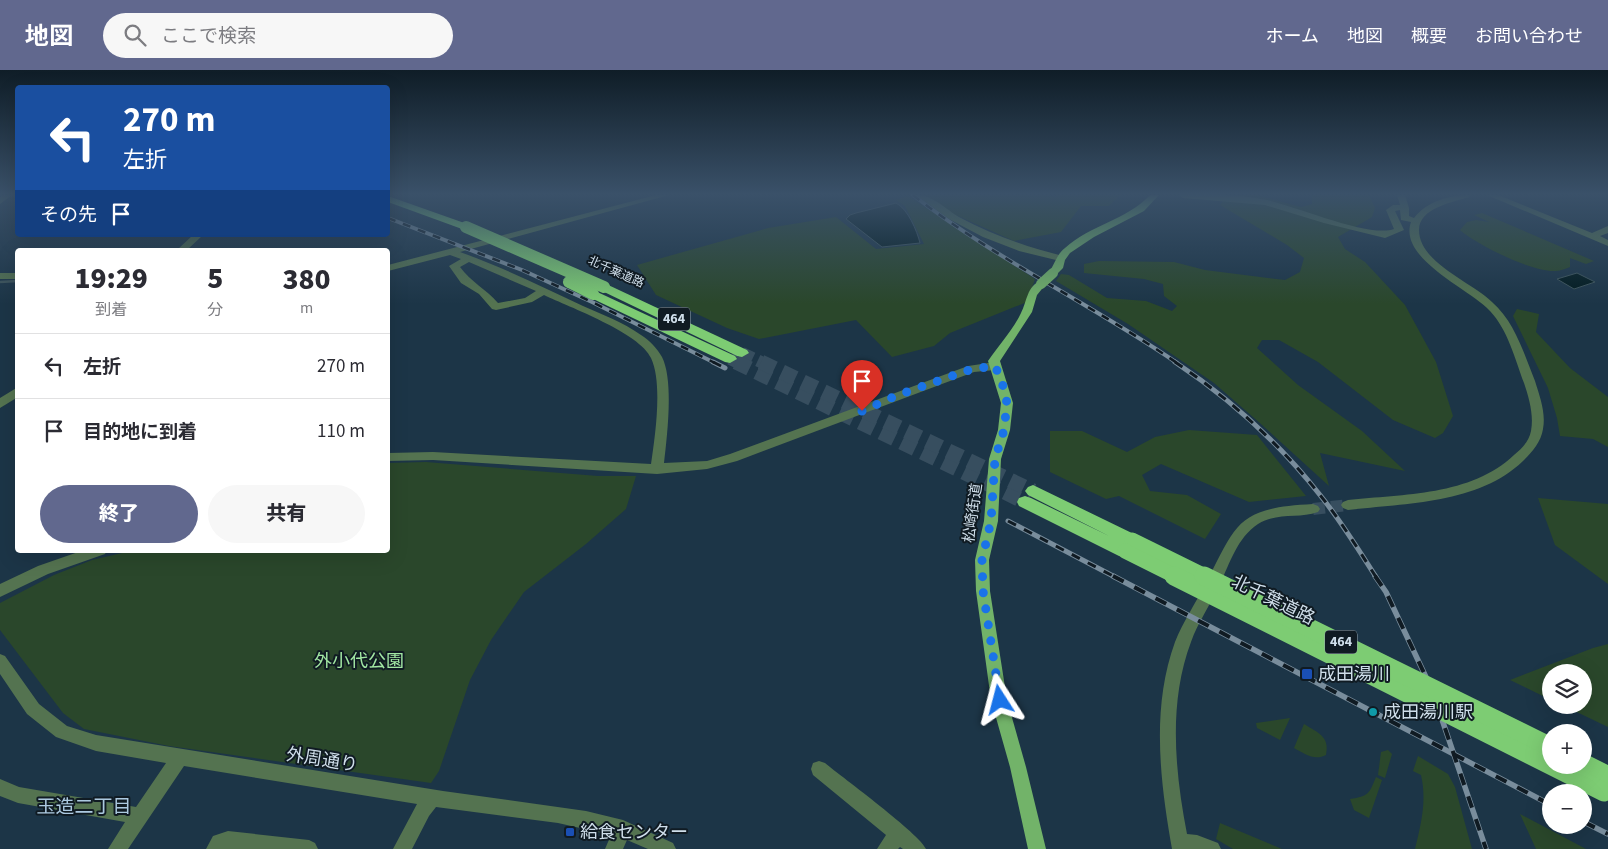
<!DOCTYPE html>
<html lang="ja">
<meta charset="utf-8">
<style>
body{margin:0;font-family:"Source Sans 3","Noto Sans JP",sans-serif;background:#f7f7f7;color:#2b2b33;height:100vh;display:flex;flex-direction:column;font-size:19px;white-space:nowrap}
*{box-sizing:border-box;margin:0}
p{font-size:16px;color:#7c7c81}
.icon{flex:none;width:28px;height:28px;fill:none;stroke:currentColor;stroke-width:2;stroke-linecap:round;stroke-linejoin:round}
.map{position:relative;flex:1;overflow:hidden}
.side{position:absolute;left:15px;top:178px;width:375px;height:305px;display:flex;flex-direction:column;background:#fff;border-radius:5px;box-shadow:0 5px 20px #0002}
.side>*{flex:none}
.top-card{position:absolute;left:15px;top:15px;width:375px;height:152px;border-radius:5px;box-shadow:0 5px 20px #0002;background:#1a4fa0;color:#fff;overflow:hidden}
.fabs{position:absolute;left:1542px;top:594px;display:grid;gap:10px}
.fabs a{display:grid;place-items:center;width:50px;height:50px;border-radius:50%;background:#fff;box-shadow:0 5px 20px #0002;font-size:25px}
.pin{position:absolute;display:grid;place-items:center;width:42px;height:42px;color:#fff;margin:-51px -21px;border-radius:50% 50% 50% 0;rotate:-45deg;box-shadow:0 0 5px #0007}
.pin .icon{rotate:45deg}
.me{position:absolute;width:55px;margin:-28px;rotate:351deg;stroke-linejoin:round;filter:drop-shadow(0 0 4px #0008)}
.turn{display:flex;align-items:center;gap:18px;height:105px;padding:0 25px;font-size:22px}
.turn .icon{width:65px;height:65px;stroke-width:2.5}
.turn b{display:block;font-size:35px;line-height:42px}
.then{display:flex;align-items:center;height:48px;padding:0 25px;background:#0003;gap:10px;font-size:19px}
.eta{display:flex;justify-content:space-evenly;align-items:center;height:85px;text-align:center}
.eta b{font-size:30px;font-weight:800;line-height:35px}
.button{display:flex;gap:10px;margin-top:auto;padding:10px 25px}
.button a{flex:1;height:58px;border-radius:30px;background:#61688e;color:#fff;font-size:20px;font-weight:800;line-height:58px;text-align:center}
.button a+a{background:#f7f7f7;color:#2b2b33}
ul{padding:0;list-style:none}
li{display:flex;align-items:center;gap:15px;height:65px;padding:0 25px;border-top:1px solid #e1e1e2}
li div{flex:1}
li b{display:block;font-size:19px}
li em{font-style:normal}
header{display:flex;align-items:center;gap:30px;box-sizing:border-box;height:70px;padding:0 25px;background:#61688e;color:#fff}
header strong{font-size:24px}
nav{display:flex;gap:28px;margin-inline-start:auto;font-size:18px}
.search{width:350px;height:45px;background:#f7f7f7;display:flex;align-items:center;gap:12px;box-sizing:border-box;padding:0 18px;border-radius:28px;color:#7c7c81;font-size:19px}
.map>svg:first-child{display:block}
</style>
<header>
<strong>地図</strong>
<div class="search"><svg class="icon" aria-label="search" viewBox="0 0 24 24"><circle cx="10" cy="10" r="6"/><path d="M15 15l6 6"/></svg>ここで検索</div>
<nav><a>ホーム</a><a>地図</a><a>概要</a><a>お問い合わせ</a></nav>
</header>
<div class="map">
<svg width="1608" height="779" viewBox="0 0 1608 779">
<rect width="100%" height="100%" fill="#1c3547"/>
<g fill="#2a472b">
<path d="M925,125H1044L1057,127V125H1120L1109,136H1081L1061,162L1014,171L947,141Z"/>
<path d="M1238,125H1256L1301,137L1312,134V125H1369L1375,138L1372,147L1338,167L1345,179L1365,192L1405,235L1436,292L1453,346L1443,363L1435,368L1393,350L1318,292L1279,270H1262L1257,278L1298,315L1362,361L1405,401L1320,383L1329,416L1261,354L1214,313L1128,254L1056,211L1061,204L1069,205L1107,228L1146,231L1172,241L1177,236L1164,226L1163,214L1144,209L1084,203V194L1099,191L1174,192L1205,200L1285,210L1300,202L1304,188L1287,175L1220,135L1226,128Z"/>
<path d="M908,126L1035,209L1027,232L950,263L934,276L892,287L856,250L759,269L727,258L656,225L637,195L768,158L836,147L876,179L924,174L905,136L896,130Z"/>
<path d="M1482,143L1594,191L1586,194L1570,188V197C1565,199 1560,201 1555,201C1532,202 1477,175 1460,160L1467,152L1476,150L1489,152L1474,145Z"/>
<path d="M1517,239L1539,244L1536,262L1570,298L1608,327V377L1593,369L1560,366L1557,348L1548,318L1513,246Z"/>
<path d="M1189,360L1257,365L1306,426L1249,432L1161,394L1142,405L1150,421L1187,425L1221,444L1205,469L1119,426L1106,429L1050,402V361H1082L1127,382L1155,367Z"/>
<path d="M426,392L598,406H636L626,439L586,474L524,522L491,570L470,610L439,701L431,713L169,676L84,659L63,643L0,560V533L54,505L92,490L135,480H388V393Z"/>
<path d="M1538,428L1608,434V514L1555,475Z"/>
<path d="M1608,574V657L1562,635H1584V602H1551V630L1510,610L1593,578Z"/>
<path d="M1290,648L1280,670L1257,658L1256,653Z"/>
<path d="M1304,654C1318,663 1330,666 1326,685C1314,691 1305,684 1294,678Z"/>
<path d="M1388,680L1392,684L1385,708L1378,705L1381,682Z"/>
<path d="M1418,686L1448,704L1455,717L1472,779H1415C1421,754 1427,731 1421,705L1413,701Z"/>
<path d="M1376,707L1382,710L1369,748L1354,740L1350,729C1369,726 1369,724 1376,707Z"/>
<path d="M1520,744L1586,779H1536Z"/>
<path d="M1220,753L1282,779H1233L1216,769Z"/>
</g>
<g fill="#001a1e" stroke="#3e555b">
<path d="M896,133C908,139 917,161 920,173L882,177L846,149L850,145L856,143Z"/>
<path d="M1577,203L1595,212L1574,219L1557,209Z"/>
</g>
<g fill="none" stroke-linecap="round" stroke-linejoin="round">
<path stroke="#3e555b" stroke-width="2.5" d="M0,212L18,211"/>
<path stroke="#374e5f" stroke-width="12" stroke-dasharray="12 6" stroke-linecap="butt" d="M1313,439L1348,435"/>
<g stroke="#374e5f" stroke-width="12" stroke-dasharray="12 5.5" stroke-linecap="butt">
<path d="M742,283L763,293"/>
<path d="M730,289L738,293"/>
</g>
<g stroke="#374e5f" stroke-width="15" stroke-dasharray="15 8" stroke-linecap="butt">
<path d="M736,292L1025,432"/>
<path d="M761,292L1033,421"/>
</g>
<g fill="#547350" fill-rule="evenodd">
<path d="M3,125H12L0,134V127Z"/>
<path d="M656,125H669L460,182C502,197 543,217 583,236C603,245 623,252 641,265C649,270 657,278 662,287C674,311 667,366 664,393L707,391L730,384L968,296L995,292L1001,296L995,300L974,302L737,391L707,399L657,404L433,390L388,391V383L433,382L651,394C655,367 663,313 651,288C640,263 569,237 544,225L532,232L496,240L492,239L479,224L461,213L449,196L461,189L450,185L388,201V195ZM469,192L536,221L525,228L498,233C486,219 471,212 460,197Z"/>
<path d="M916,125C931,124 946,139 959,147C993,165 1026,177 1063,186L1065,188L1060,191L1019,181L983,167L949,149Z"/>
<path d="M1179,125C1203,123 1243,125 1267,130C1296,136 1369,168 1394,159L1386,140L1393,135H1400L1397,125H1405L1409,138V146L1414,148C1427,131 1450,125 1470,125L1469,127C1453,132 1419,138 1419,160C1419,193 1472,212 1492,232C1515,252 1524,284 1535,311C1540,327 1546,343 1543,359C1541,372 1532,382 1523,391C1478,434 1407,433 1348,440L1343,438L1341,435L1343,432L1348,430C1403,424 1471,426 1514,385C1521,379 1529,372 1531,361C1534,345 1529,328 1524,313C1515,289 1508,260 1490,241C1470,219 1398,189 1411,152L1401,150L1400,140L1395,141L1404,160L1385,168L1324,153L1265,135L1183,128Z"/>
<path d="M1487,125H1498L1592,163L1608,156V163L1600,166L1608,170V176Z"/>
<path d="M193,165H203L187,180H177Z"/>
<rect x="0" y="203" width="18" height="6"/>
<path d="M18,317V327L0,338V328Z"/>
<path d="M1313,434L1318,436L1320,439L1318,442C1298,449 1277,442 1258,454C1237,468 1230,493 1220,514C1211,534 1198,552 1191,572C1168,633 1175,702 1187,764L1197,765L1218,773L1221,779H1172C1160,711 1151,638 1175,572C1183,552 1195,534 1205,515C1237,453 1236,438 1313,434Z"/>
<path d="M84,480H107L105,484L48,504L0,527V514L38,496Z"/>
<path d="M0,584L5,586L39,634L67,656L96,665L443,721L586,741L623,750L673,773L676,779H648L627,770L623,779H605L611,765L558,753L436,737L429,746L412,779H393L417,734L184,696L128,779H108L125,752L18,733L0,726V709L19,717L136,737L166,693L96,681L56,667L27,644L0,604Z"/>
<path d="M819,691L825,693C843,708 920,764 926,779H903L900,777L898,779H877L886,765L813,705L811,699L813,693Z"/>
<path d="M228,761L309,770L315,773L318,779H206L213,766Z"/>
</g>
<g fill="#72b369" fill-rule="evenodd">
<path d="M1150,125H1159L1144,141L1094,167L1070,183L1065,190L1063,198L1056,205H1050L1048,203C1055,195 1056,185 1065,178C1090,155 1127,150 1150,125Z"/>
<path d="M1041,211L1046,214L1037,225L1032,242L1000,291L1013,333L1010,360L1001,389L998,451L989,490L990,521L1007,630L1026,697L1046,779H1028L1010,697L991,630L976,521L975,490L984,451L989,389L998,360L1001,333L988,291C999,275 1013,260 1021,243C1027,232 1027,215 1041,211Z"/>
</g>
<g fill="#7dcc73" fill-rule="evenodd">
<path d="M388,126L470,155L472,157L466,160L462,159L388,132Z"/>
<path d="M604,213L747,280L749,283L742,287L737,286L600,220L598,217L600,214Z"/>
<path d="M593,220L735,286L737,289L730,293L725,292L589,227L587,224L589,221Z"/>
<path d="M1033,415L1138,466L1140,470L1138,474L1132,476L1128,475L1133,481L1131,486L1125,487L1119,486L1019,436L1017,432L1019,428L1025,426L1031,428L1109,466L1028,425L1025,421L1028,417Z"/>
<path d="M1584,683L1608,695V715L1577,700L1575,695H1584Z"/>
</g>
<g stroke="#798d9c" stroke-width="4">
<g id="rail-far2">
<path d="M913,125C995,189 1091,234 1177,293"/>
<path d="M388,148L522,200L592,232L715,293"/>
</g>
</g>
<g stroke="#798d9c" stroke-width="5">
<g id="rail-far1">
<path d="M713,292L725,298"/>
<path d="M1175,292C1229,328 1280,374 1320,425C1341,451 1358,479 1376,507"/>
<path d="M1008,451L1115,507"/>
</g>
</g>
<g stroke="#798d9c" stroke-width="5.5">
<g id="rail">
<path d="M1113,506L1551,735"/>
<path d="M1375,506L1386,522L1432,620L1486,779"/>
<path d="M1584,752L1608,764"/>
</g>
</g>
<use href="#rail-far2" stroke="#101b23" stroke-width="2.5" stroke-dasharray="8" stroke-linecap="butt"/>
<use href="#rail-far1" stroke="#101b23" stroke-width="3" stroke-dasharray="9" stroke-linecap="butt"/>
<use href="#rail" stroke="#101b23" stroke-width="4" stroke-dasharray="12" stroke-linecap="butt"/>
<path stroke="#72b369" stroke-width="10" d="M1041,214L1053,203"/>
<g stroke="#7dcc73" stroke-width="12">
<path d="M466,157L604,217"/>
<path d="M569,212L593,224"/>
</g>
<g stroke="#7dcc73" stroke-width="15">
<path d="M1132,470L1207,507"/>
<path d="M1125,481L1177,507"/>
</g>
<g stroke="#7dcc73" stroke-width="19">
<path d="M1174,506L1604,722"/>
<path d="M1204,506L1549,676"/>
</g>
</g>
<linearGradient id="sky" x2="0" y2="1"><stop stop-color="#0f1d27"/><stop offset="0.53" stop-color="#3a5169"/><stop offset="1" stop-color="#3a5169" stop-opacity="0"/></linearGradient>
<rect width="1608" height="234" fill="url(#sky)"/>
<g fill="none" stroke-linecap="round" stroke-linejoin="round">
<path stroke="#1a73e8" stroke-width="9" stroke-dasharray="0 16.2" d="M862,341L898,325L972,299L995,296L1002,312L1007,333L1004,360L995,389L991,451L982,490L983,521L1000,630"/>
</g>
<g fill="#1a4fb4" stroke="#101b23" stroke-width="2">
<rect x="1301" y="598" width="12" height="12" rx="2.5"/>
<rect x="565" y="757" width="10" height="10" rx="2.5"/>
</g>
<circle fill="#0f9aa8" stroke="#101b23" stroke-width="2" cx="1373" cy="642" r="5"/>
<g text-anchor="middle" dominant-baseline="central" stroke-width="4" stroke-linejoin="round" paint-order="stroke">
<g font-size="12" fill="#cfdeea" stroke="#101b23">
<text transform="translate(616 202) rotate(24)">北千葉道路</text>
</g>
<g fill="#101b23" stroke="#96a4ae" stroke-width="1">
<rect x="658" y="237.5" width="32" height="23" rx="4"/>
<rect x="1325" y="560.5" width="32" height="23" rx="4"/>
</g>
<g font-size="14" font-weight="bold" fill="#cfdeea">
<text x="674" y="249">464</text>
<text x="1341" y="572">464</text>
</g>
<g font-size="15" fill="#cfdeea" stroke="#101b23">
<text transform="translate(973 443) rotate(-82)">松崎街道</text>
</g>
<g font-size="18" fill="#cfdeea" stroke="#101b23">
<text transform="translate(1273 530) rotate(26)">北千葉道路</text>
<text transform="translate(322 690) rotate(9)">外周通り</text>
</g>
<g font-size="18" fill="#a2e7a3" stroke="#101b23">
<text x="359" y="591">外小代公園</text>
</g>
<g font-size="18" fill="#cfdeea" stroke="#101b23" text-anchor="start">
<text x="1318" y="604">成田湯川</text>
<text x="1383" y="642">成田湯川駅</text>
<text x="580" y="762">給食センター</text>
</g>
<g font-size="19" fill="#acc9e0" stroke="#101b23">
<text x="84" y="737">玉造二丁目</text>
</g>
</g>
</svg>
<div class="fabs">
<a><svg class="icon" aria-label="layers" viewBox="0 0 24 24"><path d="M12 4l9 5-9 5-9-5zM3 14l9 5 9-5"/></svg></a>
<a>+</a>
<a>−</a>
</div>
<div class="pin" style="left:862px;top:341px;background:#d93025"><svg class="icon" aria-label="arrive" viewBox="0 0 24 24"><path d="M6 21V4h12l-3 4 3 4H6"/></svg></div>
<svg class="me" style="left:1000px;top:630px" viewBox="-20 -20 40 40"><path d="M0-17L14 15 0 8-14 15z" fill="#1a73e8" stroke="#fff" stroke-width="4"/></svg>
<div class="top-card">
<div class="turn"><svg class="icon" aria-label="left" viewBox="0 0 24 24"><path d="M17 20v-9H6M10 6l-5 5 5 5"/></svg><div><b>270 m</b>左折</div></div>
<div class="then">その先<svg class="icon" aria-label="arrive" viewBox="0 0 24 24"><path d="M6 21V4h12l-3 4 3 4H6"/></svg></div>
</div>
<section class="side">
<div class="eta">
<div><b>19:29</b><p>到着</p></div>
<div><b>5</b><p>分</p></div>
<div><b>380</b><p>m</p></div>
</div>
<ul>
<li><svg class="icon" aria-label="left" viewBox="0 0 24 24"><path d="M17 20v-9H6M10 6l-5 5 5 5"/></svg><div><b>左折</b></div><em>270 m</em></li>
<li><svg class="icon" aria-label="arrive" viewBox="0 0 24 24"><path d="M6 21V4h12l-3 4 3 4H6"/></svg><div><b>目的地に到着</b></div><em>110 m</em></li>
</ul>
<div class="button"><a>終了</a><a>共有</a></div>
</section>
</div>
